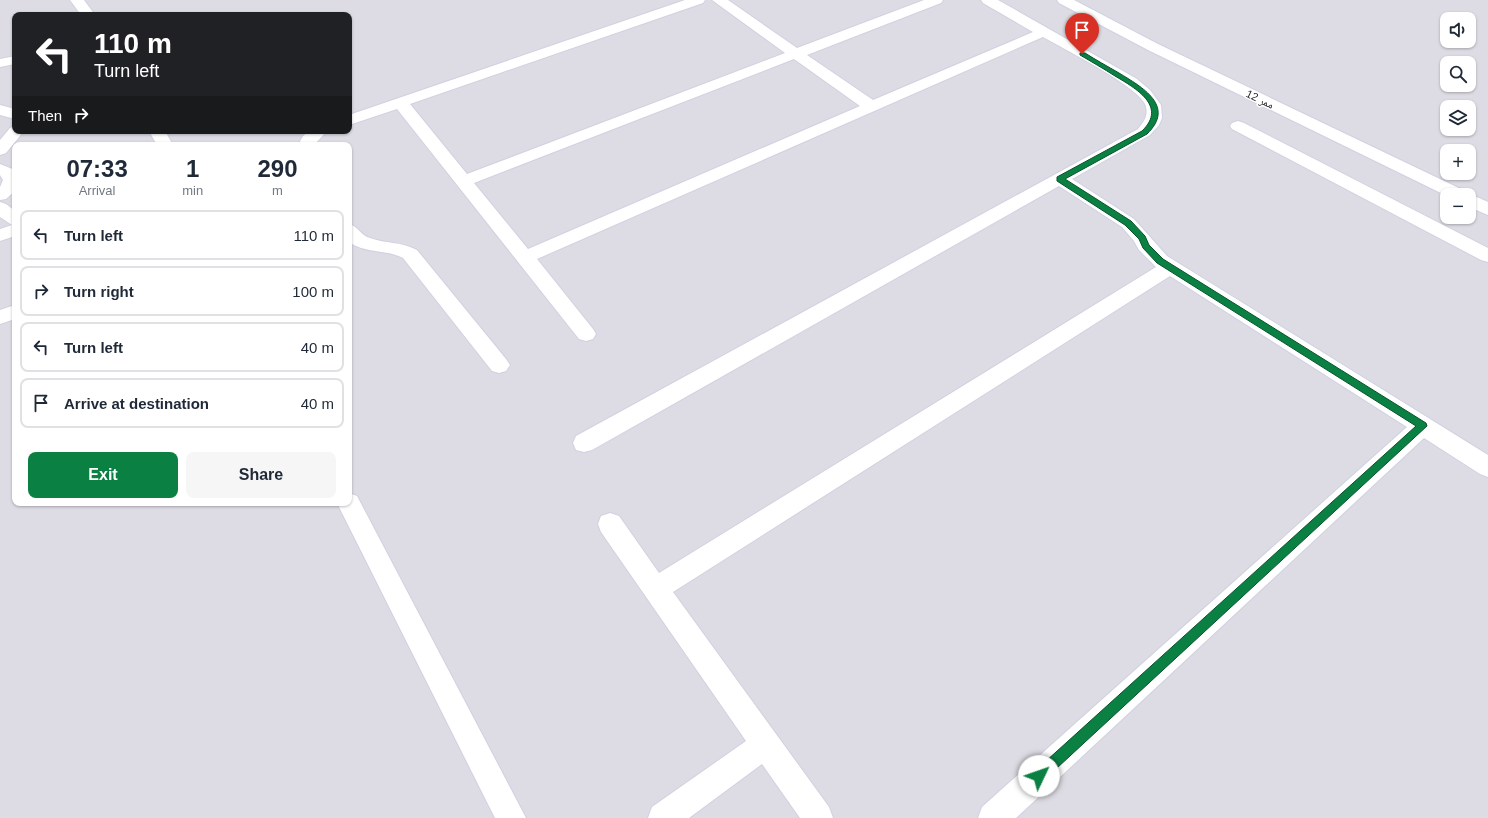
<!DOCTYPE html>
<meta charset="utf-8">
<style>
body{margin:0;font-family:Arial,"Noto Naskh Arabic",sans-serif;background:#f6f6f7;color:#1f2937;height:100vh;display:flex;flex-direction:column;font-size:15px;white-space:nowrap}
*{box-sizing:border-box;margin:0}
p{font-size:13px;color:#747a83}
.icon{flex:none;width:22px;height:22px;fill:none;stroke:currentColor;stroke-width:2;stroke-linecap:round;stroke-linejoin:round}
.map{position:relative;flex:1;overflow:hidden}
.details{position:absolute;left:12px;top:142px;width:340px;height:364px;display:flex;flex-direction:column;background:#fff;border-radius:8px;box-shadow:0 1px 3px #0004}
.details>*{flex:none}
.hud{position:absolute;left:12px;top:12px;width:340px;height:122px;border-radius:8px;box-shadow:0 1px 3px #0004;background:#202124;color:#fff;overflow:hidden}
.buttons{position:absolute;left:1440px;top:12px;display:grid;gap:8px}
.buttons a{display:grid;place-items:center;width:36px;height:36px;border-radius:8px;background:#fff;box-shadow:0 1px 3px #0004;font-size:20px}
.pin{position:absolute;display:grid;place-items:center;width:34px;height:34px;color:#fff;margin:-41px -17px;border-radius:50% 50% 50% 0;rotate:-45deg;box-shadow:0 0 4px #0007}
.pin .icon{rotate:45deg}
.me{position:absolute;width:44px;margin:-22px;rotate:48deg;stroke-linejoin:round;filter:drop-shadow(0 0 3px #0008)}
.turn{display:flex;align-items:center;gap:14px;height:84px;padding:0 16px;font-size:18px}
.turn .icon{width:52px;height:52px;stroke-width:2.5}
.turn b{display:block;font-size:28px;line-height:34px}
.then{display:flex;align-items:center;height:38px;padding:0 16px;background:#0003;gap:8px;font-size:15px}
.eta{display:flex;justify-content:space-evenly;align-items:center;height:68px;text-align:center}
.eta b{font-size:24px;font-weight:700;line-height:28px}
.action{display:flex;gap:8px;margin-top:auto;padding:8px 16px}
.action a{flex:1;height:46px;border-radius:8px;background:#0b8043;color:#fff;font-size:16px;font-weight:700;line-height:46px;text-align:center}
.action a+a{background:#f6f6f7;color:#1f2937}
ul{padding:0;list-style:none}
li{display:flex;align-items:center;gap:12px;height:50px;margin:0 8px 6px;padding:0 8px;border:2px solid #e0e1e3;border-radius:8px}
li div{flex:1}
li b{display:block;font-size:15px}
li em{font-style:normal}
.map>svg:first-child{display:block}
</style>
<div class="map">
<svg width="1488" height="818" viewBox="0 0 1488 818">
<rect width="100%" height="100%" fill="#ebe4da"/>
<path fill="#dddbe3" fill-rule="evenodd" d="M0,0H1488V818H0ZM15,15H349V131H15ZM1447,19H1469V41H1447ZM1447,63H1469V85H1447ZM1447,107H1469V129H1447ZM15,145H349V503H15ZM1447,151H1469V173H1447ZM1447,195H1469V217H1447Z"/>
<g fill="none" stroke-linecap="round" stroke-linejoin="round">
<g stroke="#cfd2e1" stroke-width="2">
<g id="minor">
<path d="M70,0H84L95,15H81Z"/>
<path d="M685,0H705L703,3L410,104L467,174L785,53L712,0H728L797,48L924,0H943L941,3L807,55L873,100L1033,32L983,3L981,0H998L1137,79L1150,90L1161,105L1162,118L1159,125L1150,135L1072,179L1134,219L1167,256L1488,455V477L1480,474L1424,438L1016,818H978L982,807L1407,427L1170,276L673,592L829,807L833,818H800L762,764L689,818H648L652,807L746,741L601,532L598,524L601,516L610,513L619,516L659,573L1156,267L1139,250L1134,241L1122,227L1059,186L592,450L584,452L576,450L573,443L576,436L1138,129C1145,121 1149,114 1145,104C1137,86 1064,49 1043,37L537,259L593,329L596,334L593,339L586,341L579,339L397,109L349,125V115ZM794,59L860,106L528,249L474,183Z"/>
<path d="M1057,0H1074L1158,44L1465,191L1468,195C1475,195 1481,199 1488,202V215L1469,207V195L1447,196L1148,50L1059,3Z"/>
<path d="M15,56V64L0,67V59Z"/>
<path d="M0,105L15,109V119L0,115Z"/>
<path d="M1238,121L1244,123L1488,248V262L1481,260L1232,129L1230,126L1232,123Z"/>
<path d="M15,126V131H24L6,153L0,155V140L10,128Z"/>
<path d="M149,131H165L173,145H157Z"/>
<path d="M309,131H327L314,145H298L303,136Z"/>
<path d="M0,164L15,170V191L6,199L0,200V187L3,180L0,175Z"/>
<path d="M0,202L6,204L15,211V236L0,241V229L12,225L0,217Z"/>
<path d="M349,224C359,227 360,235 370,238C386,244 400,241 417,250L506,359L510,365L506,371L499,373L492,371L403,258C386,249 366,254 349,242Z"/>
<path d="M15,305V319L0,324V310Z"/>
<path d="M349,493L357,496L526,818H495L337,503H349Z"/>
</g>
</g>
<use href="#minor" fill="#fff" fill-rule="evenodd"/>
</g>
<path fill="#0b8043" stroke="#07532c" d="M1080,53H1085C1096,60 1107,66 1119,73C1142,87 1176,106 1147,134L1065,179L1131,221L1145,236L1149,245L1163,259L1426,423L1427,426L1044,780L1039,782L1035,780L1033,776L1035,771L1416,426L1157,263L1143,248L1139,239L1125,225L1057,181V177L1142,131C1168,106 1135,88 1115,76C1104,69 1092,62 1080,55Z"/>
<g text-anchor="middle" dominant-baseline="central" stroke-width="3" stroke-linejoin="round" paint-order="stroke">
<g font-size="11" fill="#282828" stroke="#fff">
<text transform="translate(1260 99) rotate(26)">ممر 12</text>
</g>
</g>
</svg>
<div class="buttons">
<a><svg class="icon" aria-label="sound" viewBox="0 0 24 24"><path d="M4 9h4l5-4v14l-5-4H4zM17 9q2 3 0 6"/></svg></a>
<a><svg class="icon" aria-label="search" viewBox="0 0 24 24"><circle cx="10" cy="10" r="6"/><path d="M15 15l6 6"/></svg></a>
<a><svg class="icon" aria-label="layers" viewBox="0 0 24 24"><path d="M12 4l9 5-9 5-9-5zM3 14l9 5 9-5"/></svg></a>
<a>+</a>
<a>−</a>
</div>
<div class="pin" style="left:1082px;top:54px;background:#d93025"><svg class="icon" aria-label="arrive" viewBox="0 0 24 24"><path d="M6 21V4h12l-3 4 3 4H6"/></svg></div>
<svg class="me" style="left:1039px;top:776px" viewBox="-20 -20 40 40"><circle r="19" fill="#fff"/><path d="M0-13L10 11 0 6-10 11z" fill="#0b8043"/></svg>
<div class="hud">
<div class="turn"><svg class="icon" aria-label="left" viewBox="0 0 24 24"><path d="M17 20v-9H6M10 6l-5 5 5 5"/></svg><div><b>110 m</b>Turn left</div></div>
<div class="then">Then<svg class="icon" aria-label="right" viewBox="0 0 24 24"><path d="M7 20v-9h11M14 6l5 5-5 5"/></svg></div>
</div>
<section class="details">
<div class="eta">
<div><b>07:33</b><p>Arrival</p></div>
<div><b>1</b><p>min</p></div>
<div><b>290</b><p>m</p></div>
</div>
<ul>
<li><svg class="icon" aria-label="left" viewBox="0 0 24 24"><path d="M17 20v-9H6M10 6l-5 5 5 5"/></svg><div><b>Turn left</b></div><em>110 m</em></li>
<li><svg class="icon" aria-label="right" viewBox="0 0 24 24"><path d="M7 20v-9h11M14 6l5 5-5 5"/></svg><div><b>Turn right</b></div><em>100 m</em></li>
<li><svg class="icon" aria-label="left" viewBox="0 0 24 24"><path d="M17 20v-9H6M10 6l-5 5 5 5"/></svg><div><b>Turn left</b></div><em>40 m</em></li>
<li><svg class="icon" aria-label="arrive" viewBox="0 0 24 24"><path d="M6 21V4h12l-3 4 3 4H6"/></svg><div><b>Arrive at destination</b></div><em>40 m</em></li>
</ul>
<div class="action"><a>Exit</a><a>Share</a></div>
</section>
</div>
